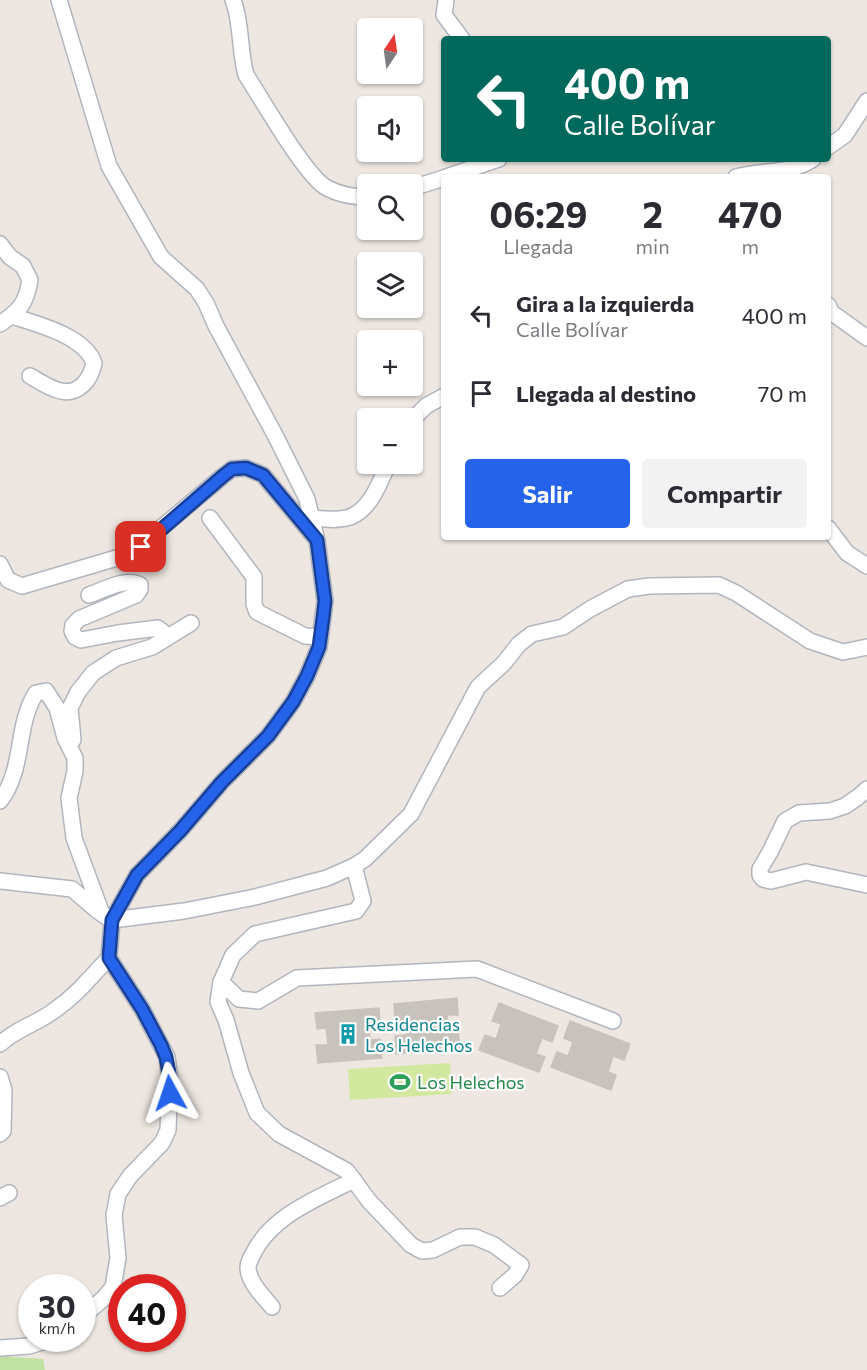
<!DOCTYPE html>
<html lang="es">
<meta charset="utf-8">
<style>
body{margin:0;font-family:Commissioner,sans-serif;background:#f2f2f3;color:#2b2b33;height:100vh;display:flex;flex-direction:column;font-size:22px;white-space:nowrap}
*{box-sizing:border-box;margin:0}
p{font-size:20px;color:#7c7c81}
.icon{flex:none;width:33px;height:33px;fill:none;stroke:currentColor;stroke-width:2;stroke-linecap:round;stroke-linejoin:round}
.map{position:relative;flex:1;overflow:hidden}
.sheet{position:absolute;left:441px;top:174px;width:390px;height:366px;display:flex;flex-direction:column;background:#fff;border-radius:6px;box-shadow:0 2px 4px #0004}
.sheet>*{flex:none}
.guide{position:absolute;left:441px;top:36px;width:390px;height:126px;border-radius:6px;box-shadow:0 2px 4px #0004;background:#00695c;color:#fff;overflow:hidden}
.needle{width:39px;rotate:13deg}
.buttons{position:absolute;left:357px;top:18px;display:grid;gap:12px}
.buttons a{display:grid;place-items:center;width:66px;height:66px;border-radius:6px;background:#fff;box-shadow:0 2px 4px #0004;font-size:30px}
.speed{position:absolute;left:18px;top:1274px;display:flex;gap:12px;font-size:30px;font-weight:700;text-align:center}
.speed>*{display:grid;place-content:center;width:78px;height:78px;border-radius:50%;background:#fff;box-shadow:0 2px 4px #0004;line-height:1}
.speed small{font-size:15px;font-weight:400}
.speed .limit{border:9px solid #d22;background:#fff;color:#111}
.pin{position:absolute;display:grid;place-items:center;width:51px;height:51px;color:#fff;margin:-26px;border-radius:12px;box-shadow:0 3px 9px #0006}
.me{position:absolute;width:66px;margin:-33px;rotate:355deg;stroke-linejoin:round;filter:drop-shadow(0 0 4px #0008)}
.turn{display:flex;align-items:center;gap:21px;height:126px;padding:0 24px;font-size:27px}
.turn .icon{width:78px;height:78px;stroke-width:2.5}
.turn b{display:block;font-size:42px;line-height:51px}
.eta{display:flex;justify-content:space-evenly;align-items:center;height:102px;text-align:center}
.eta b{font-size:36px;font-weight:700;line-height:42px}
.cta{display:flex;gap:12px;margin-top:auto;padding:12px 24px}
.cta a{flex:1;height:69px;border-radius:6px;background:#2563eb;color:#fff;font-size:24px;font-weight:700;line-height:69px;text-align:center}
.cta a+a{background:#f2f2f3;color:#2b2b33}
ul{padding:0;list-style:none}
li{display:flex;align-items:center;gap:18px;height:78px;padding:0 24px}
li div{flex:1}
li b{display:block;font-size:22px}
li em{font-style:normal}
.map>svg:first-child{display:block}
</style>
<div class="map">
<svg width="867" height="1370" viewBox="0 0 867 1370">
<rect width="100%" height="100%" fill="#eee7e1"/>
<path fill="#c0e1a1" d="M0,1356L43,1359L45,1370H0Z"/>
<path fill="#d2e89e" d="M450,1063L452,1094L350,1100L348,1069Z"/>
<g fill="#c7c2bc" stroke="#cac2bb" stroke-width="1.5">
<path d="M457,998L458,1015H447L448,1031L458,1030L460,1049L396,1054L395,1036L406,1035L404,1019L395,1020L394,1004Z"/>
<path d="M499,1003L558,1026L552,1042L542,1038L536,1054L545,1057L539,1072L479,1050L485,1035L496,1039L501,1024L492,1021Z"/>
<path d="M379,1008L380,1024L369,1025L370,1040L380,1039L382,1058L318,1063L316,1045H328L326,1028L317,1029L315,1013Z"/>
<path d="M570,1021L630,1044L624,1060L613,1056L608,1072L616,1075L611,1090L551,1067L557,1052L568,1056L573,1042L564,1038Z"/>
</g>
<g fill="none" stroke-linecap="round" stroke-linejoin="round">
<g stroke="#b1b5bd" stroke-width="18">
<g id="minor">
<path d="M59,0L109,166L161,257L197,289L206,303L216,326L275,435L307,499L316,537"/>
<path d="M233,0C242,23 239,50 246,75C262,99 305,176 327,188C340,195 354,197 368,197"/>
<path d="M446,0L444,15L462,39"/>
<path d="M828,147L845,135L867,101"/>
<path d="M446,177L499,159"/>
<path d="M736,177C760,170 792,174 813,159"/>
<path d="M412,188L444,178"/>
<path d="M0,244L10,257L23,266L30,280C26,304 20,310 0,324"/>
<path d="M828,305L831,312L867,338"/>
<path d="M12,316C37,324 85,336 94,363C91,379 79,395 61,391C50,389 39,381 30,376"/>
<path d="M412,420L426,406L444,396"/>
<path d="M210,518L254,577V604L257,612L305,636L320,637"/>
<path d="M312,518C324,519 338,521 350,517C371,509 380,482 388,464"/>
<path d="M828,528L847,553L867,566"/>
<path d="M0,564L8,580L22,586L130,554L223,476L232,469L246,468L263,475L317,540L325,601L319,647L307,676L293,702L268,736L222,782L180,831L137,875L112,920L109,958L142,1009L167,1057L170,1079L168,1130L162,1143L130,1176L118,1194L114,1215L118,1258L113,1287L104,1298L82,1317"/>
<path d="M89,595C103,590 127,577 140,585V589L136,595L79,619L73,625L72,631L75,637L81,640L118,633L158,628L163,632L162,640"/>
<path d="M73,740L70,708L78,692L93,673L116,658L152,647L191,623"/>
<path d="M867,789L858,797L845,806L830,811L799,813L785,821L770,852L760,869V875L763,879L771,881L806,872L867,885"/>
<path d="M0,801C25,769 15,726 36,693L46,691L57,708L65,738L75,758V771L69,798L74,838L102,914L112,920L184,911L255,897L327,878L354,866L365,859L411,814L478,687L504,663L519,644L532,634L563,627L590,609L628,589L649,586L719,585L736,593L810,641L843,652L867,647"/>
<path d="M354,866L363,901L356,911L255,934L233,955L221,982L239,999L258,1001L297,978L477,969L613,1021"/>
<path d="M0,881L72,889L99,912"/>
<path d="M221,982L218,1002L226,1020L241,1073L257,1113L279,1134L347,1171L369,1201L411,1245L422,1251L433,1250L460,1237H475L494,1245L521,1265L515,1275L500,1288"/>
<path d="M0,1044C17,1028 37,1024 55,1010C78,994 90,977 109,958"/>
<path d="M0,1077L4,1090L3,1131L0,1134"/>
<path d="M0,1198L9,1193"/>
<path d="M272,1307C263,1296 248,1282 248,1267C248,1263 251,1258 253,1254C271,1216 318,1198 354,1180"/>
<path d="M0,1348L29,1346L55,1338"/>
</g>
</g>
<use href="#minor" stroke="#fff" stroke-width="15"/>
</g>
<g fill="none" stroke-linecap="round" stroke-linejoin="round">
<g stroke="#184099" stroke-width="15">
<path id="route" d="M141,547L223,476L232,469L246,468L263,475L317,540L325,601L323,618L319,647L307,676L293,702L268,736L222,782L180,831L137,875L112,920L109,958L142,1009L161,1045L166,1057L170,1079V1093"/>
</g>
<use href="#route" stroke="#2563eb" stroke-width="10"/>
</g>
<defs>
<g id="building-bare" transform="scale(1.62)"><path d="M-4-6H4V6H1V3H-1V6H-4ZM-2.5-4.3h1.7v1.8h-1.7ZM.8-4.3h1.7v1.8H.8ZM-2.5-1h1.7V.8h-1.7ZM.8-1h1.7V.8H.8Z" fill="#0f9aa8" stroke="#fff" stroke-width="2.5" paint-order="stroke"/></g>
<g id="stadium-bare" transform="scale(1.62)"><path d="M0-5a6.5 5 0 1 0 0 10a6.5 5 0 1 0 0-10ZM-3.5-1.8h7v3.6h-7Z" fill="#2e9e5b" stroke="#fff" stroke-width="2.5" paint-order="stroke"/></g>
</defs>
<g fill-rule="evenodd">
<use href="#building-bare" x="348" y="1034"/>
<use href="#stadium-bare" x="400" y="1082"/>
</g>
<g text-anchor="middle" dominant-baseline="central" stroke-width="4.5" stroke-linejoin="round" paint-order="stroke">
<g font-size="18" fill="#0d838f" stroke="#fff" text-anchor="start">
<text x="365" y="1024">Residencias<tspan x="365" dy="21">Los Helechos</tspan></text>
</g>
<g font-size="18" fill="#27864d" stroke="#fff" text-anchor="start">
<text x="417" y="1082">Los Helechos</text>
</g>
</g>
</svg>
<div class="buttons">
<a><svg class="needle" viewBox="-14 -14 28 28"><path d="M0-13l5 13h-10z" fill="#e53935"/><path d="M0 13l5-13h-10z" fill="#7c7c81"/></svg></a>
<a><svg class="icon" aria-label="sound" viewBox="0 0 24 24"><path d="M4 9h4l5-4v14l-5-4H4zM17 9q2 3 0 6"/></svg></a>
<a><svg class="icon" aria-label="search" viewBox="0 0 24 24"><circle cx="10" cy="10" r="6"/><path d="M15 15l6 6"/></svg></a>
<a><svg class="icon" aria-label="layers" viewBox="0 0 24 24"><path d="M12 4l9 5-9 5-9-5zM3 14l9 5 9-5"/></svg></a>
<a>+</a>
<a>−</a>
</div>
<div class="speed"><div>30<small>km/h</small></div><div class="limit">40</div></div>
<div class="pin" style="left:141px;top:547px;background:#d93025"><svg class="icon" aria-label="arrive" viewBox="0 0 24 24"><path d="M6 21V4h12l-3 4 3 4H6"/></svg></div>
<svg class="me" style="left:170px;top:1093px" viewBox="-20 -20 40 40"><path d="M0-17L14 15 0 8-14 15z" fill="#2563eb" stroke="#fff" stroke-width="4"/></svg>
<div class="guide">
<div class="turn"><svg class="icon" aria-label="left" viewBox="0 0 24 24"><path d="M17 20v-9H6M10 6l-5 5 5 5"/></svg><div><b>400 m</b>Calle Bolívar</div></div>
</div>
<section class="sheet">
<div class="eta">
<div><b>06:29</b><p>Llegada</p></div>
<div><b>2</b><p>min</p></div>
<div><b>470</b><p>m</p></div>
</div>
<ul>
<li><svg class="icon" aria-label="left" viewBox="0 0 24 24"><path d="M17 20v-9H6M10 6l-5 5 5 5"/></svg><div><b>Gira a la izquierda</b><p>Calle Bolívar</p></div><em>400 m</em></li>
<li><svg class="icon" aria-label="arrive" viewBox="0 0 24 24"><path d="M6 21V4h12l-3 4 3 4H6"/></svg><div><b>Llegada al destino</b></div><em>70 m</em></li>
</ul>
<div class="cta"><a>Salir</a><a>Compartir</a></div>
</section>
</div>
